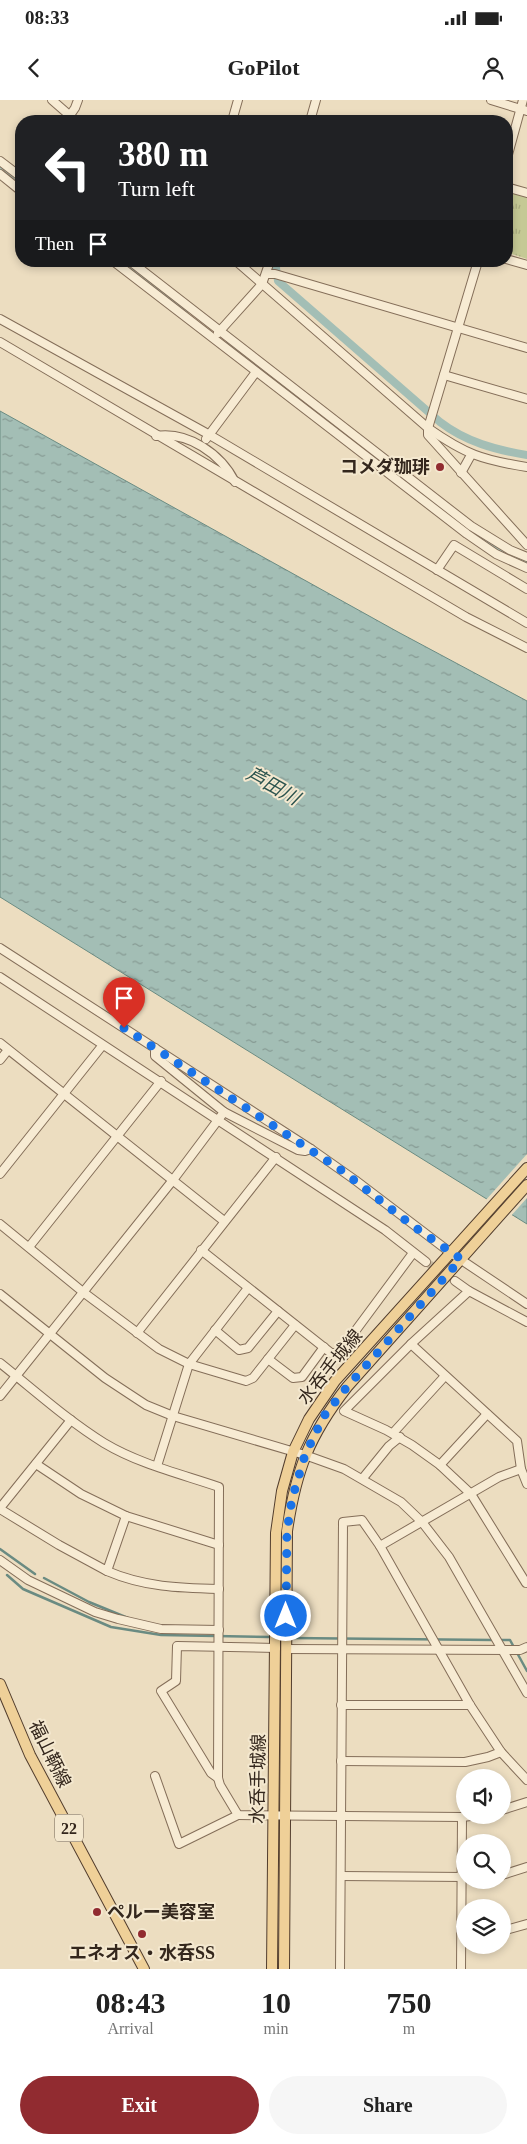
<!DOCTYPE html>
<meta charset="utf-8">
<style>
body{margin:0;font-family:"Times New Roman","Noto Sans JP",serif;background:#f6f6f6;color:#222;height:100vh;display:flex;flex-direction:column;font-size:19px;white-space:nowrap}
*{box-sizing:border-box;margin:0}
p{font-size:16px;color:#767676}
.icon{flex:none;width:28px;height:28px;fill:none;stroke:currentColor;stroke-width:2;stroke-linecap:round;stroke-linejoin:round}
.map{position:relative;height:1869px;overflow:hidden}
.drawer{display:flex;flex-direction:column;background:#fff;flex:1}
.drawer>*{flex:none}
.top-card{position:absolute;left:15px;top:15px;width:498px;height:152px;border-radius:20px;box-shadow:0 2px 8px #0003;background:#202124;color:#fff;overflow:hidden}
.controls{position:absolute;left:456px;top:1669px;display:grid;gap:10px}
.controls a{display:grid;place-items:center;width:55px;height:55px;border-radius:50%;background:#fff;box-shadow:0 2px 8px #0003;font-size:25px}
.pin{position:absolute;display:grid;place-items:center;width:42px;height:42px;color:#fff;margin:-51px -21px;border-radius:50% 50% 50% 0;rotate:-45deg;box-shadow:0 0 5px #0007}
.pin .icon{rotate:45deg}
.me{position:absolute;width:55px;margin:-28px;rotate:0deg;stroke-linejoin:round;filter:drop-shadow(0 0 4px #0008)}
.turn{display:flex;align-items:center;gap:18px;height:105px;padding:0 20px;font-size:22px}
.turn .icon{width:65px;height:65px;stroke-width:2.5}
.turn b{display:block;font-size:35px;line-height:42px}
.then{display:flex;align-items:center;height:48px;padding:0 20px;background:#0003;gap:10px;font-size:19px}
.eta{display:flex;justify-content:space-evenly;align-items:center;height:85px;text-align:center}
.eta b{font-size:30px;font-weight:600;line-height:35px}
.cta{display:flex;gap:10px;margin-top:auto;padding:10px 20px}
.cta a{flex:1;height:58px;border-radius:30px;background:#912b30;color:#fff;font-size:20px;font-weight:600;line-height:58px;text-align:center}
.cta a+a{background:#f6f6f6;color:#222}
.status{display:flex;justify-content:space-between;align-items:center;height:35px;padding:0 25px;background:#fff;direction:ltr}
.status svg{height:14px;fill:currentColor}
header{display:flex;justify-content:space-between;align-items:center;height:65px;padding:0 20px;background:#fff;font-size:22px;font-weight:600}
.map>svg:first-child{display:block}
</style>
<div class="status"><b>08:33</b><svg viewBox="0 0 49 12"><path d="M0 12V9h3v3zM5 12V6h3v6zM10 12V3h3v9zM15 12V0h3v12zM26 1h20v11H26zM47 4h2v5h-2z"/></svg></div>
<header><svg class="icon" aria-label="back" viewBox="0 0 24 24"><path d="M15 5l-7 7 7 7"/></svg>GoPilot<svg class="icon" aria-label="person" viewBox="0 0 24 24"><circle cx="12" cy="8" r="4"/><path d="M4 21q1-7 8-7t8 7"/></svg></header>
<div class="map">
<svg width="527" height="1869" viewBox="0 0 527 1869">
<defs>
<pattern id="park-tufts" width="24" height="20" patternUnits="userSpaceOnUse" patternTransform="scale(1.25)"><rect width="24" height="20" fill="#c5c995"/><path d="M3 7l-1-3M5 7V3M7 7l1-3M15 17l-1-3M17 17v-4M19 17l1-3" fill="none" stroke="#aaad80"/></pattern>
<pattern id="water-ripples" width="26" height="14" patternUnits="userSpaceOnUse" patternTransform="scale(1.25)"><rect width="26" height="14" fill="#a3beb5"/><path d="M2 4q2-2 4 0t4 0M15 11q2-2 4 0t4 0" fill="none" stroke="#869a93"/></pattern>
</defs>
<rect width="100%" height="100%" fill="#ecddc0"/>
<path fill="url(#park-tufts)" d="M508,88L527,92V159L506,152V94Z"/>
<path fill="url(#water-ripples)" stroke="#6a8b82" d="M0,311L398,532L527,601V1124L0,797Z"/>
<path fill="#ecddc0" d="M527,1054V1098L510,1117L485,1101Z"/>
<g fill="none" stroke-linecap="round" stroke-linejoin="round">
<g stroke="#6a8b82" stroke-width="2.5">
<path d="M0,1449L35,1474"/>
<path d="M7,1475L23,1489L111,1527L161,1535L272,1537"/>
<path d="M44,1478L89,1502L128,1518"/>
<path d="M290,1538L494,1540"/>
<path d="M500,1540H510L527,1571"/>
</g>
<g stroke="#a3beb5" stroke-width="8">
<path d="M0,68L21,84"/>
<path d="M120,161L184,211"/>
<path d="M277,161L276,168L278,181L440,322C466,342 496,350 527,355"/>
<path d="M228,245L437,406"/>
<path d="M448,415L497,450L527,464"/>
</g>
<path stroke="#c7b99f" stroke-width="8" stroke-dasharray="8 4" stroke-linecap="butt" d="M426,1162L455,1181"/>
<g stroke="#846e59" stroke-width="10">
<g id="minor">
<path d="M52,0L76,21"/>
<path d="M491,0L527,11"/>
<path d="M66,21L75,8L78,0"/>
<path d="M232,21L238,0"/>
<path d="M310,21L316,0"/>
<path d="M0,61L21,77"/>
<path d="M506,62L523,0"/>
<path d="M0,74L21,91"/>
<path d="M506,87L527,93"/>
<path d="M506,159L527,165"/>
<path d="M113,161L467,434L496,454L527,468"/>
<path d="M130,161L471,426L510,450L527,457"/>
<path d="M236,161L428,328C465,354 482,360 527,367"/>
<path d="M478,161L428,328V335L527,445"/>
<path d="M267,174H275L527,248"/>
<path d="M0,219L208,334L527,523"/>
<path d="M218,233L262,184L270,161"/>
<path d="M0,242L466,517L527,548"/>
<path d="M444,275L527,299"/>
<path d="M156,336C188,331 221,354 235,382"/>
<path d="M206,339L256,272"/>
<path d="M461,373L471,355"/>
<path d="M437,470L454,445L527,489"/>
<path d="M0,848L311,1049L355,1080L451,1153L527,1204"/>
<path d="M0,877L385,1130L426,1162"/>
<path d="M0,943L224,1121"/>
<path d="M155,948V956L224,1012L298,1050L305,1051L311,1049"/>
<path d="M0,960L8,950"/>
<path d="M0,1074L102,946"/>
<path d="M0,1124L83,1192L159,1249L189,1264L246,1281L253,1278L295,1225"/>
<path d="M29,1147L161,981"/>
<path d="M201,1150L331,1253H339L413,1153"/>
<path d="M455,1181L469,1191"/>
<path d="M0,1194L105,1278L146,1305L173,1316L305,1355L344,1369L401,1402L422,1422L449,1457L527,1593"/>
<path d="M527,1222L469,1191L411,1244L344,1311L386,1330L412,1345L440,1365L471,1394L526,1483L527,1482"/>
<path d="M215,1230L239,1250L248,1248L278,1211"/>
<path d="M137,1233L276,1057"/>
<path d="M411,1244L517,1341L521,1369L527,1384"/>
<path d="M268,1259L293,1278L302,1277L324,1247"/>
<path d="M0,1263C34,1290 67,1320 104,1343C139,1364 181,1374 219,1387L218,1678L220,1685L238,1715L462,1717L480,1715"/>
<path d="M0,1296L173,1080L224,1012"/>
<path d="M393,1333L445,1276"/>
<path d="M440,1365L487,1314"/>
<path d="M157,1366L189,1264L248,1188"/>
<path d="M521,1369L499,1377L380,1446L470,1605L501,1652L527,1680"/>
<path d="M363,1378L389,1346L400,1337"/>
<path d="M0,1408L71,1320"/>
<path d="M0,1409L59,1445L107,1471L126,1416L81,1394L36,1364"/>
<path d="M126,1416L219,1445"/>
<path d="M0,1460L28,1480L95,1512L118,1519L161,1529L219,1530"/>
<path d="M107,1471C144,1487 179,1488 219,1489"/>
<path d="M286,1549L520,1550L527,1547"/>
<path d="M341,1605H470"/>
<path d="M341,1661L465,1662L488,1657L501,1652"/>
<path d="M155,1676L179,1744L238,1715"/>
<path d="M218,1678L211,1673L161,1591L176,1581L177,1546L276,1548"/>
<path d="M502,1710L527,1702"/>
<path d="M502,1775L527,1767"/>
<path d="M341,1776L465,1777"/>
<path d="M502,1831L527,1824"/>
<path d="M340,1869L343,1422L362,1420L380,1446"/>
<path d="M461,1869L462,1717"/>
</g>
</g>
<g stroke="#523d2d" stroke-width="12">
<g id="major">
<path d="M0,1584L30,1655L144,1869"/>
<path d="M272,1869L276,1433L282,1391L293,1352L309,1319L335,1281L527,1068"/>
<path d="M284,1869L287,1431C296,1370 309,1336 347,1287L527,1085"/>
</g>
</g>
<use href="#minor" stroke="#f7ebd3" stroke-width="8"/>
<use href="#major" stroke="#efd098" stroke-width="10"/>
</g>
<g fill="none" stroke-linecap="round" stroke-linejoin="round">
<path stroke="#1a73e8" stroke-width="9" stroke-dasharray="0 16.2" d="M124,928L341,1070L413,1126L461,1159L347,1287L324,1316L305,1355L292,1399L287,1431L286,1516"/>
</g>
<g fill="#912b30" stroke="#f4e8cf" stroke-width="2">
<circle cx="440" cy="367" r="5"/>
<circle cx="97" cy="1812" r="5"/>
<circle cx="142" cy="1834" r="5"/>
</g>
<g text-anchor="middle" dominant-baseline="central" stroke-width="4" stroke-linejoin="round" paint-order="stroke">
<rect fill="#f4e8cf" stroke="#6e6152" stroke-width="1" x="55" y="1714.5" width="28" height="27" rx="4"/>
<g font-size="16" font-weight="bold" fill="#34271d">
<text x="69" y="1728">22</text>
</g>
<g font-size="18" font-weight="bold" fill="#34271d" stroke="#f4e8cf" text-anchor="end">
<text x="430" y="367">コメダ珈琲</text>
<text x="107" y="1812" text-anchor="start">ペルー美容室</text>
<text x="142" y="1853" text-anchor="middle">エネオス・水呑SS</text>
</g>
<g font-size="18" fill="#34271d" stroke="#f4e8cf">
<text transform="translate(330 1267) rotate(-51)">水呑手城線</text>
<text transform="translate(50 1654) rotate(64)">福山鞆線</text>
<text transform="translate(258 1679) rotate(-89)">水呑手城線</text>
</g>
<g font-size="19" font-style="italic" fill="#2c544f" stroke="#f4e8cf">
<text transform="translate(273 686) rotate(29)">芦田川</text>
</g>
</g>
</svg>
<div class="controls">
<a><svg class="icon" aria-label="sound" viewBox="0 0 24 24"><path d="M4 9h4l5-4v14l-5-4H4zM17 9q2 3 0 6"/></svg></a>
<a><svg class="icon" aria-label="search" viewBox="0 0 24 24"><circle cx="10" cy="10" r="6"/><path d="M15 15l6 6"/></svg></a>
<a><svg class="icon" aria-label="layers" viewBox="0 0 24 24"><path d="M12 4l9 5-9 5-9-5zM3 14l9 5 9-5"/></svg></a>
</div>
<div class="pin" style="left:124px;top:928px;background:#d93025"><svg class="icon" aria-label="arrive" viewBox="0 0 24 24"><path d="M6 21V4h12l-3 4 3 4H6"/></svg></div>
<svg class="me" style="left:286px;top:1516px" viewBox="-20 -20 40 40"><circle r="17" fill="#1a73e8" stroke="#fff" stroke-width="3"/><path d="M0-11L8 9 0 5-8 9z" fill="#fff"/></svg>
<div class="top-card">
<div class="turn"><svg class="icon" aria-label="left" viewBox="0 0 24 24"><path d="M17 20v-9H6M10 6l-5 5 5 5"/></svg><div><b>380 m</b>Turn left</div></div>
<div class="then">Then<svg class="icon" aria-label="arrive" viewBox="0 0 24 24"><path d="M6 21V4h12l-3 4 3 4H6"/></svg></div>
</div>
</div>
<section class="drawer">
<div class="eta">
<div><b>08:43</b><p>Arrival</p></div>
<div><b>10</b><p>min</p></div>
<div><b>750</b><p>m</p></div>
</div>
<div class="cta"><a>Exit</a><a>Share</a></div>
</section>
